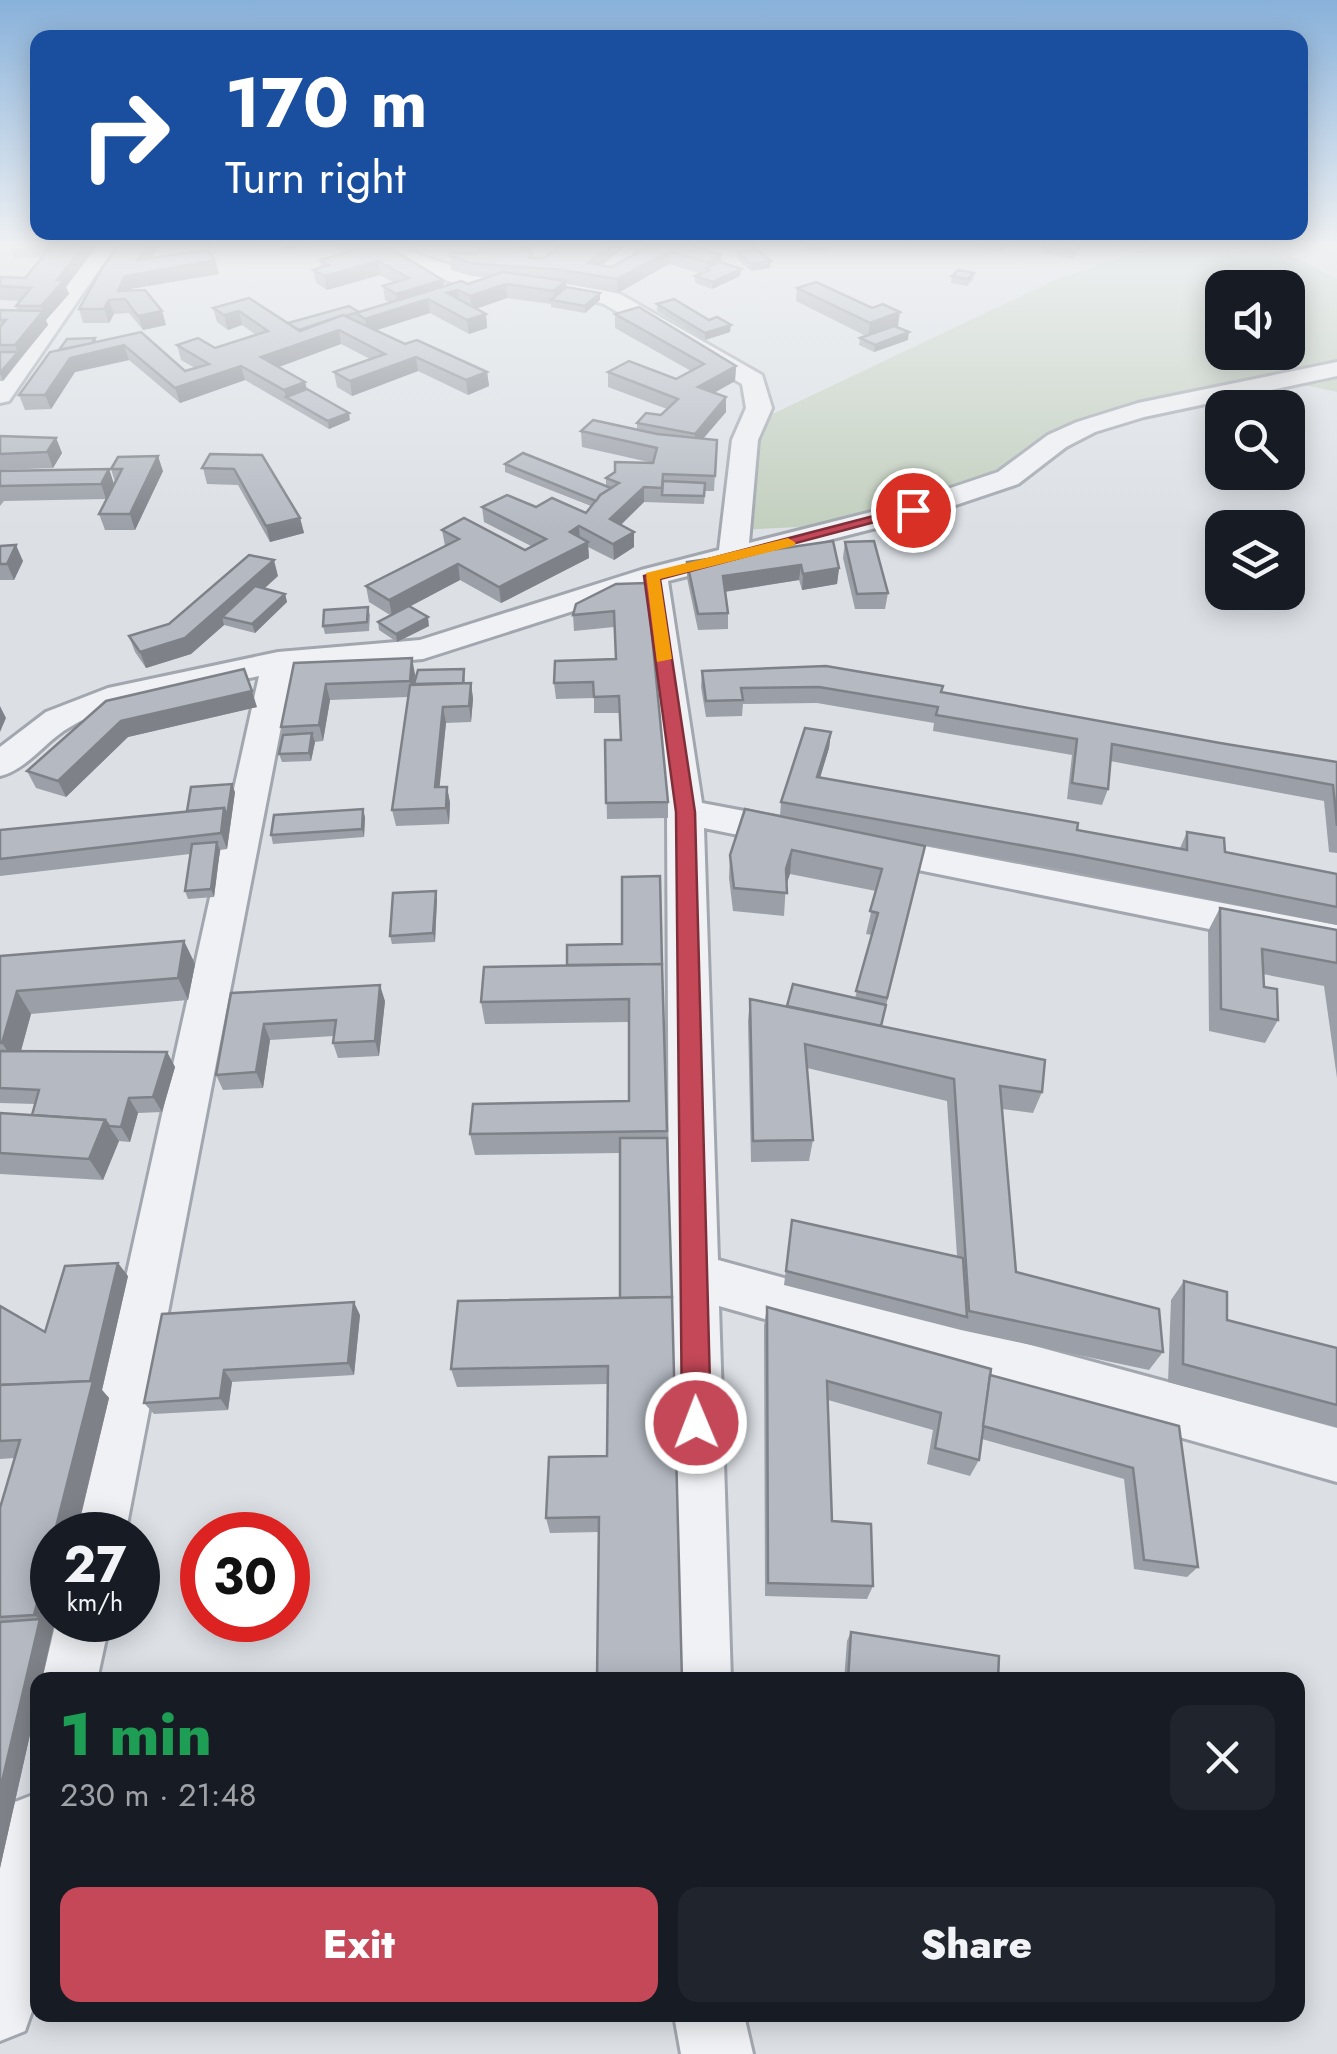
<!DOCTYPE html>
<meta charset="utf-8">
<style>
body{margin:0;font-family:Jost,sans-serif;background:#20242c;color:#f1f3f6;height:100vh;display:flex;flex-direction:column;font-size:38px;white-space:nowrap}
*{box-sizing:border-box;margin:0}
p{font-size:32px;color:#9ea1a6}
.icon{flex:none;width:55px;height:55px;fill:none;stroke:currentColor;stroke-width:2;stroke-linecap:round;stroke-linejoin:round}
.map{position:relative;flex:1;overflow:hidden}
.side{position:absolute;left:30px;top:1672px;width:1275px;height:350px;display:flex;flex-direction:column;background:#171b24;border-radius:20px;box-shadow:0 5px 25px #0003}
.side>*{flex:none}
.top-card{position:absolute;left:30px;top:30px;width:1278px;height:210px;border-radius:20px;box-shadow:0 5px 25px #0003;background:#1a4fa0;color:#fff;overflow:hidden}
.controls{position:absolute;left:1205px;top:270px;display:grid;gap:20px}
.controls a{display:grid;place-items:center;width:100px;height:100px;border-radius:20px;background:#171b24;box-shadow:0 5px 25px #0003;font-size:50px}
.speed{position:absolute;left:30px;top:1512px;display:flex;gap:20px;font-size:50px;font-weight:700;text-align:center}
.speed>*{display:grid;place-content:center;width:130px;height:130px;border-radius:50%;background:#171b24;box-shadow:0 5px 25px #0003;line-height:1}
.speed small{font-size:25px;font-weight:400}
.speed .limit{border:15px solid #d22;background:#fff;color:#111}
.pin{position:absolute;display:grid;place-items:center;width:85px;height:85px;color:#fff;margin:-42px;border:5px solid #fff;border-radius:50%;box-shadow:0 2px 10px #0007}
.me{position:absolute;width:110px;margin:-55px;rotate:359deg;stroke-linejoin:round;filter:drop-shadow(0 0 8px #0008)}
.turn{display:flex;align-items:center;gap:35px;height:210px;padding:0 30px;font-size:45px}
.turn .icon{width:130px;height:130px;stroke-width:2.5}
.turn b{display:block;font-size:70px;line-height:85px}
.round{display:grid;place-items:center;flex:none;width:105px;height:105px;border-radius:20px;background:#20242c}
.head{display:flex;align-items:center;justify-content:space-between;height:170px;padding:0 30px}
h1{font-size:60px;font-weight:800;line-height:75px;color:#1e9e55}
.action{display:flex;gap:20px;margin-top:auto;padding:20px 30px}
.action a{flex:1;height:115px;border-radius:20px;background:#c44857;color:#fff;font-size:40px;font-weight:800;line-height:115px;text-align:center}
.action a+a{background:#20242c;color:#f1f3f6}
.map>svg:first-child{display:block}
</style>
<div class="map">
<svg width="1337" height="2054" viewBox="0 0 1337 2054">
<rect width="100%" height="100%" fill="#dce0e5"/>
<path fill="#c2cfbe" fill-rule="evenodd" d="M1164,242H1263L1337,279V392L1304,385L1099,429L1038,470L830,542L818,526L736,530L747,426L1053,281ZM1222,288H1288V352H1222Z"/>
<g fill="none" stroke-linecap="round" stroke-linejoin="round">
<g stroke="#a2a7af" stroke-width="6">
<g id="minor">
<path d="M97,242H118L9,401L0,403V379Z"/>
<path d="M375,242H399L419,255L468,271L554,280L620,294L762,375L772,408L758,440L749,543L903,504L998,472L1048,435L1077,422L1138,403L1337,362V376L1144,417L1095,432L1066,447L1018,484L923,516L668,581L702,803L798,821L811,825L817,834L811,843L798,847L704,828L718,1260L1337,1428V1482L719,1306L731,1680H671L667,812L639,590L423,659L292,670L125,1535H69L259,676C198,689 124,694 70,727C45,741 28,769 0,776V747L46,712L108,688L278,652L420,640L641,570L719,550L732,440L746,408L742,384L604,304C532,282 431,302 375,242Z"/>
<path d="M867,835L1337,925V955L854,857L848,848L854,839Z"/>
<path d="M52,1615V1620H110L97,1680L38,1682Z"/>
<path d="M38,1793V1994L25,2031L0,2041V1849L15,1802Z"/>
<path d="M674,2015H744L753,2054H681Z"/>
</g>
</g>
<use href="#minor" fill="#eff1f4" fill-rule="evenodd"/>
</g>
<g fill="#9b9fa7" fill-rule="evenodd">
<path d="M100,242L66,287L69,294L46,320L48,325L3,381H0V310H17L16,306L20,301L0,300V277L25,278L42,257L14,258L9,244Z"/>
<path d="M122,242H162L152,258L215,260L219,274L130,289L129,291L162,311L166,325L143,330L129,313L114,314L109,323H83L79,309Z"/>
<path d="M330,242H380L443,280L444,286L468,284L487,278L472,276L451,270L450,252L475,254L480,248L473,247V242H537L529,252H532L533,258H544L565,243L562,242H680L721,263L740,276L712,289L695,283V276L701,274L669,264L618,293L566,284V287L600,293V300L585,313L551,307V304L507,298L476,309L486,314L487,328L469,334L430,313L376,330L405,344L487,372L489,386L468,395L418,371L352,396L337,387L334,372L370,359L341,344L279,367L305,382L307,389L350,420L329,429L245,380L180,403L129,360L75,372L51,409L25,410L19,395L96,342L141,332L185,371L195,368L181,360L177,345L215,348L256,335L242,325L228,330L217,322L213,308L249,298L288,323L359,312L390,303L385,300L383,286L395,283L380,275L327,290L316,283L313,270L321,267L320,260L345,253ZM623,248L633,251V255L611,267L603,265Z"/>
<path d="M807,242H838L822,253L805,250Z"/>
<path d="M878,242H913L907,248Z"/>
<path d="M981,242H1010L1003,252L981,247Z"/>
<path d="M1046,242L1077,254L1073,259L1041,253L1042,246Z"/>
<path d="M1094,242H1121L1119,246Z"/>
<path d="M737,252L771,261L770,268L751,271L737,259Z"/>
<path d="M974,273L973,280L967,286L951,283L952,276Z"/>
<path d="M797,288L898,326L896,327L908,340L874,352L859,345L860,338L866,336L796,301Z"/>
<path d="M657,304L730,332L705,340L657,311Z"/>
<path d="M615,314L736,366L735,381L714,393L726,397V412L703,439L717,440L714,491H705L704,504L644,502L621,525L634,532V547L614,560L588,547L589,558L501,603L460,580L410,606L429,626L397,642L379,630L378,622L390,615L369,602L366,586L445,546L442,530L525,550L531,546L484,522L482,507H536L586,513L591,506L505,472V464L606,486V478L653,463L582,447L581,431L637,430V423L661,415L667,409L608,387V372L676,379L691,371L615,328Z"/>
<path d="M0,436L56,438L62,453L53,468L0,470Z"/>
<path d="M262,455L300,518L304,533L270,542L238,485L207,484L203,468Z"/>
<path d="M109,469L114,484L115,482L111,469L163,471L135,530H105L99,514L106,499L4,501L0,506V471Z"/>
<path d="M845,542L888,593L885,609H855L843,558Z"/>
<path d="M0,546L23,561L14,580H0Z"/>
<path d="M687,562L839,568L837,584L802,590L799,580L725,592L728,613V629L698,630L687,578Z"/>
<path d="M278,576L264,589L285,594L287,602L255,633L224,625L191,654L146,668L135,652L129,636L169,624Z"/>
<path d="M616,584L668,802V818L607,819L605,740H621L620,713H594V698L556,699L554,683L616,659L614,627L574,631L573,615Z"/>
<path d="M368,607L370,615L369,631L325,634L323,626Z"/>
<path d="M294,663L415,674V681L464,669L465,683H471L473,699L471,722L446,723L439,787H447L450,803L449,824L396,826L392,810L408,697L330,700L323,741L315,742L311,761L282,762L279,754L283,735L281,727Z"/>
<path d="M702,671L942,692L1220,743L1337,762V853L1329,852L1324,801L1110,761L1108,789L1102,805L1067,799L1072,755L933,731L934,723L817,703L743,704L742,716L706,717L701,687Z"/>
<path d="M106,701L257,707L128,737L66,797L36,788L27,771Z"/>
<path d="M831,732L829,748L820,778L1077,830L1180,848L1187,832L1225,852L1337,874V925L1069,871L882,837L920,869L881,1026L1042,1092L1033,1113L1002,1109L1016,1272L1163,1352L1149,1370L961,1330L784,1285L792,1220L957,1256L947,1101L807,1068L813,1140L809,1161L751,1162L748,1021L750,999L787,1006L855,998L872,935L866,934L876,891L790,874L786,883L784,916L733,911L729,878L730,855L780,816L781,802Z"/>
<path d="M235,792L227,849L220,850L214,897L188,899L185,891L190,854L0,876V830L187,811Z"/>
<path d="M365,817L364,837L273,844L271,835Z"/>
<path d="M660,876L682,1680L599,1532L550,1533L546,1518L607,1456L608,1384L457,1387L451,1369L620,1298V1153L475,1155L470,1134L629,1101V1022L485,1024L481,1002L622,944Z"/>
<path d="M437,899L435,942L392,944L390,936Z"/>
<path d="M1220,908L1337,930V1078L1324,986L1263,974L1264,987L1278,1020L1265,1043L1209,1031L1208,931Z"/>
<path d="M184,941L195,964L188,1000L31,1014L21,1051L167,1052L175,1067L162,1112L138,1113L130,1142L119,1141L103,1180L0,1174V1113L32,1115L35,1104L0,1103V956Z"/>
<path d="M231,993L385,1001L379,1056L338,1058L333,1043L334,1036L270,1040L263,1088L223,1090L216,1075Z"/>
<path d="M128,1276L102,1390L109,1398L42,1680H38V1699L0,1868V1508L15,1458L0,1459V1306L45,1332Z"/>
<path d="M1184,1281L1227,1320L1337,1348V1427L1168,1382L1171,1300Z"/>
<path d="M767,1307L990,1375L1179,1426L1198,1567L1187,1577L1134,1569L1124,1479L982,1439L979,1460L970,1476L927,1464L933,1430L828,1400L832,1521L873,1586L867,1599L765,1596L764,1326Z"/>
<path d="M360,1315L354,1375L232,1382L228,1410L154,1414L144,1403Z"/>
<path d="M851,1632L998,1680H844L847,1641Z"/>
</g>
<g fill="#7e8288">
<path d="M86,242H100L66,287L69,294L46,320L48,325L20,359L15,345L43,311L41,306L57,280Z"/>
<path d="M149,242H162L141,273L215,260L219,274L130,289L125,300L118,291L125,276Z"/>
<path d="M199,242H220V244L200,246Z"/>
<path d="M282,242H323L283,250Z"/>
<path d="M525,242H537L518,265L517,251Z"/>
<path d="M614,242H623V248L591,275L588,263Z"/>
<path d="M827,242H829L828,247L822,253V246Z"/>
<path d="M669,251V264L618,293L617,279Z"/>
<path d="M721,255V269L706,268V275L707,262Z"/>
<path d="M378,261L380,275L327,290L324,276Z"/>
<path d="M771,261L770,268L751,271V264Z"/>
<path d="M741,269L740,276L712,289L713,282Z"/>
<path d="M443,280L445,294L398,308L396,294Z"/>
<path d="M566,281L567,294L554,301L553,291Z"/>
<path d="M506,284L507,298L472,310L470,296Z"/>
<path d="M458,290L460,304L447,293Z"/>
<path d="M600,293V300L585,313V306Z"/>
<path d="M428,299L430,313L368,333L365,319Z"/>
<path d="M109,300L114,314L109,323L104,309Z"/>
<path d="M162,311L166,325L143,330L138,316Z"/>
<path d="M239,311L242,325L228,330L224,315Z"/>
<path d="M900,312L898,326L868,337L870,323Z"/>
<path d="M486,314L487,328L469,334L467,320Z"/>
<path d="M731,325L730,332L705,340V333Z"/>
<path d="M339,330L341,344L265,372L261,357Z"/>
<path d="M909,332L908,340L874,352L875,345Z"/>
<path d="M95,338L97,345H124L129,360L75,372L51,409L45,395L55,367Z"/>
<path d="M18,352L20,359L3,381L0,373Z"/>
<path d="M416,357L418,371L352,396L350,381Z"/>
<path d="M241,366L245,380L180,403L175,388Z"/>
<path d="M736,366L735,381L698,402V387Z"/>
<path d="M487,372L489,386L468,395L466,380Z"/>
<path d="M305,382L308,396L286,397L284,390Z"/>
<path d="M726,397V412L694,449L695,434Z"/>
<path d="M349,413L350,420L329,429L328,421Z"/>
<path d="M56,438L62,453L53,468L47,452Z"/>
<path d="M158,456L163,471L135,530L130,514Z"/>
<path d="M109,469L114,484L106,499L101,484Z"/>
<path d="M644,487V502L611,534L610,519Z"/>
<path d="M300,518L304,533L270,542L266,526Z"/>
<path d="M579,526L580,542L570,532Z"/>
<path d="M634,532V547L614,560L613,544Z"/>
<path d="M588,542L589,558L501,603L499,587Z"/>
<path d="M16,545L23,561L14,580L7,564Z"/>
<path d="M274,560L278,576L230,619L222,617L224,625L191,654L146,668L140,652Z"/>
<path d="M458,564L460,580L392,616L389,600Z"/>
<path d="M801,565L799,580L722,592L723,576Z"/>
<path d="M839,568L837,584L802,590L803,574Z"/>
<path d="M285,594L287,602L255,633L252,624Z"/>
<path d="M428,617L429,626L397,642L396,634Z"/>
<path d="M412,658L415,674L413,692H412L410,681Z"/>
<path d="M471,683L473,699L471,722L469,706Z"/>
<path d="M326,684L330,700L323,741L319,725Z"/>
<path d="M252,691L257,707L128,737L66,797L58,781L121,721Z"/>
<path d="M0,706L6,718L0,732Z"/>
<path d="M443,707L446,723L438,803L435,787Z"/>
<path d="M831,732L829,748L815,794L817,777Z"/>
<path d="M312,733L315,742L311,761L309,753Z"/>
<path d="M232,784L235,792L227,849L221,833L224,808Z"/>
<path d="M447,787L450,803L449,824L446,808Z"/>
<path d="M363,809L365,817L364,837L362,829Z"/>
<path d="M217,842L220,850L214,897L211,889Z"/>
<path d="M792,850L790,874L784,892L786,869Z"/>
<path d="M436,891L437,899L435,942L433,933Z"/>
<path d="M184,941L195,964L188,1000L178,978Z"/>
<path d="M380,985L385,1001L379,1056L375,1041Z"/>
<path d="M17,991L31,1014L17,1065L2,1043Z"/>
<path d="M264,1024L270,1040L263,1088L256,1072Z"/>
<path d="M167,1052L175,1067L162,1112L153,1097Z"/>
<path d="M129,1098L138,1113L130,1142L121,1127Z"/>
<path d="M105,1120L119,1141L103,1180L89,1159Z"/>
<path d="M118,1263L128,1276L102,1390L109,1398L76,1535H54Z"/>
<path d="M354,1302L360,1315L354,1375L348,1363Z"/>
<path d="M224,1370L232,1382L228,1410L220,1398Z"/>
<path d="M52,1542V1620H55L42,1680H38V1699L0,1868V1790L40,1619L34,1615Z"/>
</g>
<g fill="#b4b9c2" stroke="#7e8288" stroke-width="2.5">
<path d="M11,242H86L57,280H64L41,306H16L31,288L0,286V277L25,278L53,244H9Z"/>
<path d="M122,242H149L137,260L208,250L215,260L125,276L118,291L145,290L162,311L138,316L125,299L109,300L104,309H79L104,265Z"/>
<path d="M347,242H380L443,280L396,294L383,286L409,278L378,261L324,276L313,270L329,265L320,260L358,249Z"/>
<path d="M486,242H525L517,251L532,252L529,258H544L566,242H614L588,263L611,267L650,246L637,242H680L721,255L707,262L669,251L617,279L562,270L470,263L450,256V252L475,254Z"/>
<path d="M807,242H827L822,246Z"/>
<path d="M1046,242H1054L1079,247L1074,252L1042,246Z"/>
<path d="M756,249L771,261L751,264L737,252Z"/>
<path d="M720,262L741,269L713,282L695,276L710,270L706,268Z"/>
<path d="M958,270L974,273L968,279L952,276Z"/>
<path d="M503,272L566,281L553,291L506,284L470,296L458,290L447,293L486,314L467,320L428,299L365,319L356,313L461,281L468,284Z"/>
<path d="M816,282L872,308L883,304L900,312L870,323L797,288Z"/>
<path d="M566,287L600,293L585,306L551,300Z"/>
<path d="M249,298L300,331L343,315L405,344L417,340L487,372L466,380L416,357L350,381L334,372L385,354L339,330L261,357L305,382L284,390L241,366L175,388L124,345L70,358L45,395H19L50,352L141,332L185,371L209,364L177,345L198,338L215,348L268,331L239,311L224,315L213,308Z"/>
<path d="M674,299L709,320L717,317L731,325L705,333L657,304Z"/>
<path d="M349,306L359,312L345,316L343,315L299,330L288,323Z"/>
<path d="M639,307L736,366L698,387L726,397L695,434L637,423L646,413L661,415L678,399L608,372L629,361L676,379L704,364L615,314Z"/>
<path d="M0,310L43,311L15,345H0V327L6,320H0Z"/>
<path d="M894,326L909,332L875,345L860,338Z"/>
<path d="M95,338L92,343L59,350L67,339Z"/>
<path d="M0,352H18L0,373Z"/>
<path d="M307,389L349,413L328,421L286,397Z"/>
<path d="M593,420L657,434L717,440L715,476L663,474L662,488L644,487L610,519L634,532L613,544L579,526L570,532L588,542L499,587L458,564L389,600L366,586L459,539L442,530L464,518L525,550L546,539L482,507L507,495L536,507L552,498L586,513L600,495L619,483L606,478L615,472V462L653,463L657,448L581,431Z"/>
<path d="M0,436L56,438L47,452L0,454Z"/>
<path d="M523,453L611,488L600,495L596,501L505,464Z"/>
<path d="M210,454L262,455L300,518L266,526L234,469L202,468Z"/>
<path d="M158,456L130,514H99L122,469H111L118,457Z"/>
<path d="M109,469L101,484L0,486V471Z"/>
<path d="M663,481L705,483L704,496L662,495Z"/>
<path d="M833,541L839,568L803,574L801,565L723,576L728,613L698,614L687,562Z"/>
<path d="M874,541L888,593L857,594L845,542Z"/>
<path d="M16,545L7,564H0V546Z"/>
<path d="M249,555L274,560L185,638L140,652L129,636L169,624Z"/>
<path d="M647,583L668,802L606,803L605,740H621L619,696L594,697L593,682L554,683L555,661L616,659L614,611L573,615L576,604L616,584Z"/>
<path d="M255,586L285,594L252,624L222,617Z"/>
<path d="M409,606L428,617L396,634L378,622Z"/>
<path d="M368,607L367,622L323,626L324,610Z"/>
<path d="M412,658L410,681L326,684L319,725L281,727L294,663Z"/>
<path d="M826,666L943,686L941,692L1220,743L1337,762V826L1333,785L1112,744L1108,789L1072,783L1077,739L936,715L938,707L819,687L741,688L743,700L706,701L702,671Z"/>
<path d="M244,669L252,691L121,721L58,781L27,771L106,701Z"/>
<path d="M464,669L463,683L414,684L418,670Z"/>
<path d="M471,683L469,706L443,707L435,787H447L446,808L392,810L410,685Z"/>
<path d="M805,728L831,732L817,777L1078,823L1077,830L1187,850V832L1224,838L1225,852L1337,874V907L1075,855L781,802Z"/>
<path d="M312,733L309,753L279,754L283,735Z"/>
<path d="M232,784L227,816L224,808L187,811L191,787Z"/>
<path d="M224,808L221,833L0,859V830Z"/>
<path d="M363,809L362,829L271,835L274,815Z"/>
<path d="M745,809L925,846L887,998L856,991L878,913L870,911L882,869L792,850L786,869L787,893L734,888L730,855Z"/>
<path d="M217,842L211,889L185,891L192,844Z"/>
<path d="M660,876L662,964L567,965V945L622,944V877Z"/>
<path d="M436,891L433,933L390,936L393,893Z"/>
<path d="M1220,908L1337,930V963L1262,949L1264,987L1277,989L1278,1020L1221,1009Z"/>
<path d="M184,941L178,978L17,991L2,1043H0V956Z"/>
<path d="M662,964L667,1131L470,1134L473,1104L629,1101V999L481,1002L484,967Z"/>
<path d="M793,984L886,1005L881,1026L787,1006Z"/>
<path d="M380,985L375,1041L333,1043L336,1020L264,1024L256,1072L216,1075L231,993Z"/>
<path d="M750,999L1045,1060L1042,1092L1000,1086L1016,1272L1159,1309L1163,1352L969,1311L954,1079L805,1044L813,1140L753,1141Z"/>
<path d="M0,1051L167,1052L153,1097L129,1098L121,1127L109,1126L105,1120L32,1115L39,1090L0,1088Z"/>
<path d="M0,1113L105,1120L89,1159L0,1153Z"/>
<path d="M620,1138H667L672,1297L620,1298Z"/>
<path d="M792,1220L963,1258L967,1317L786,1271Z"/>
<path d="M118,1263L90,1381L0,1385V1306L45,1332L65,1266Z"/>
<path d="M1184,1281L1227,1292V1320L1337,1348V1405L1183,1364Z"/>
<path d="M672,1297L682,1680H597L599,1517L546,1518L549,1457L607,1456L608,1366L451,1369L458,1301Z"/>
<path d="M354,1302L348,1363L224,1370L220,1398L144,1403L162,1314Z"/>
<path d="M767,1307L991,1369L979,1460L935,1448L941,1413L827,1381L832,1521L871,1524L873,1586L768,1583Z"/>
<path d="M990,1375L1179,1426L1198,1567L1144,1560L1133,1468L983,1426Z"/>
<path d="M93,1381L54,1535H52V1542L34,1615L0,1617V1508L20,1440L0,1441V1385Z"/>
<path d="M40,1619L0,1790V1622Z"/>
<path d="M851,1632L999,1656L998,1680H848Z"/>
</g>
<linearGradient id="sky" x2="0" y2="1"><stop stop-color="#88b1da"/><stop offset="0.46" stop-color="#eff1f3"/><stop offset="1" stop-color="#eff1f3" stop-opacity="0"/></linearGradient>
<rect width="1337" height="530" fill="url(#sky)"/>
<path fill="#c44857" stroke="#7f2f39" stroke-width="2.5" d="M908,507L920,510L660,579L695,812L711,1423L707,1433L696,1437L686,1433L682,1423L676,812L644,576Z"/>
<path fill="#f59e0b" d="M788,538L796,543L793,546L660,579L672,659L657,662L646,573Z"/>
</svg>
<div class="controls">
<a><svg class="icon" aria-label="sound" viewBox="0 0 24 24"><path d="M4 9h4l5-4v14l-5-4H4zM17 9q2 3 0 6"/></svg></a>
<a><svg class="icon" aria-label="search" viewBox="0 0 24 24"><circle cx="10" cy="10" r="6"/><path d="M15 15l6 6"/></svg></a>
<a><svg class="icon" aria-label="layers" viewBox="0 0 24 24"><path d="M12 4l9 5-9 5-9-5zM3 14l9 5 9-5"/></svg></a>
</div>
<div class="speed"><div>27<small>km/h</small></div><div class="limit">30</div></div>
<div class="pin" style="left:913px;top:510px;background:#d93025"><svg class="icon" aria-label="arrive" viewBox="0 0 24 24"><path d="M6 21V4h12l-3 4 3 4H6"/></svg></div>
<svg class="me" style="left:696px;top:1423px" viewBox="-20 -20 40 40"><circle r="17" fill="#c44857" stroke="#fff" stroke-width="3"/><path d="M0-11L8 9 0 5-8 9z" fill="#fff"/></svg>
<div class="top-card">
<div class="turn"><svg class="icon" aria-label="right" viewBox="0 0 24 24"><path d="M7 20v-9h11M14 6l5 5-5 5"/></svg><div><b>170 m</b>Turn right</div></div>
</div>
<section class="side">
<div class="head"><div><h1>1 min</h1><p>230 m · 21:48</p></div><a class="round"><svg class="icon" aria-label="close" viewBox="0 0 24 24"><path d="M6 6l12 12M18 6L6 18"/></svg></a></div>
<div class="action"><a>Exit</a><a>Share</a></div>
</section>
</div>
